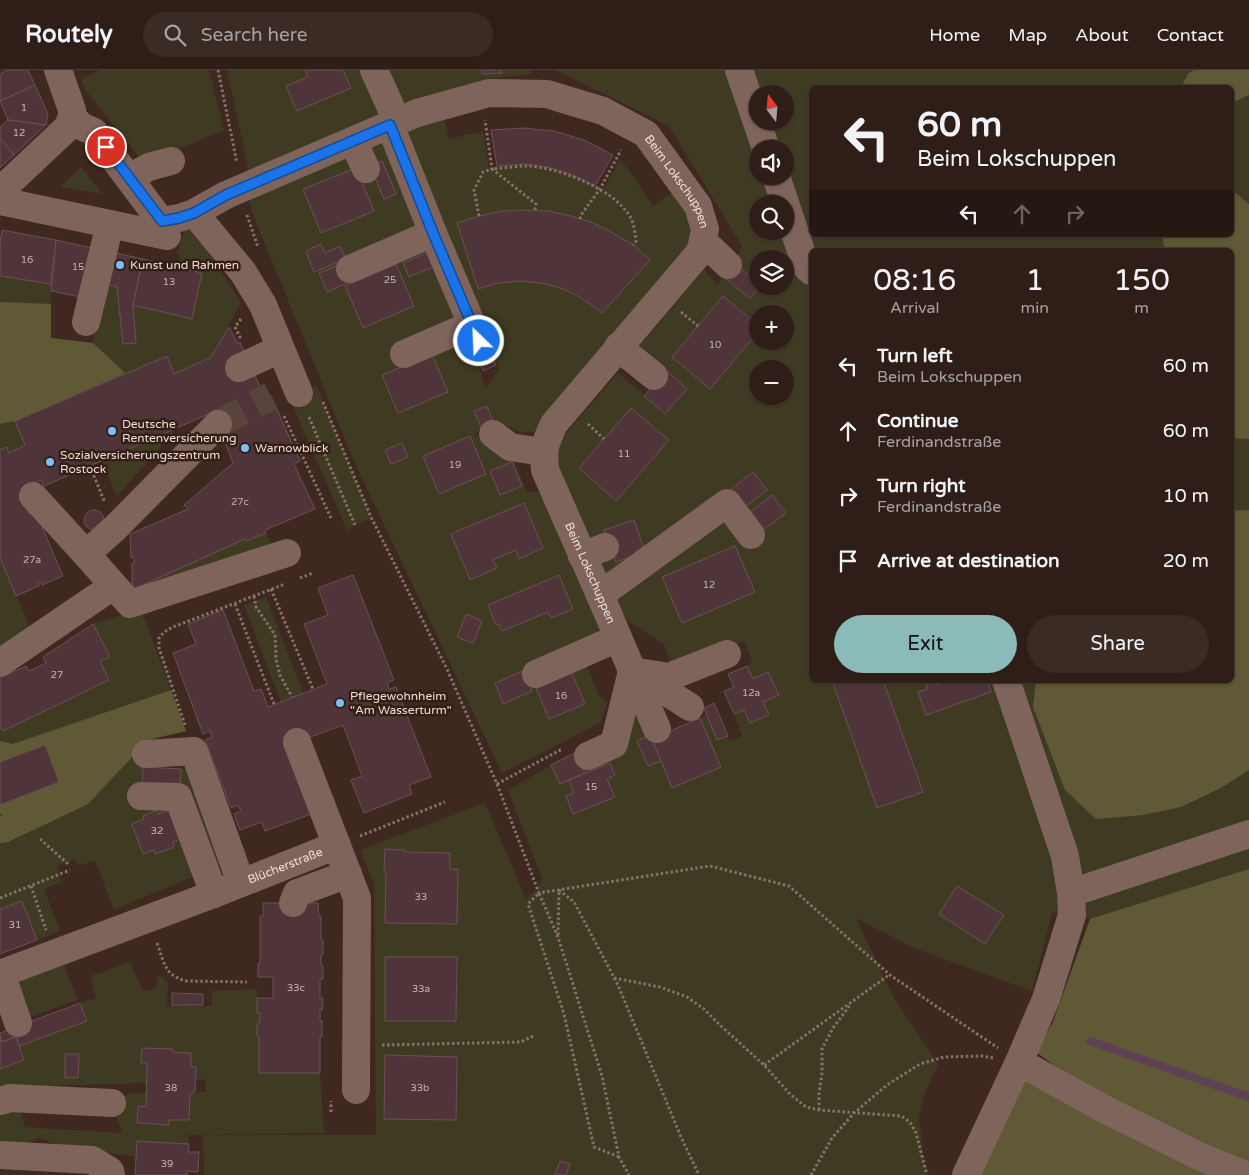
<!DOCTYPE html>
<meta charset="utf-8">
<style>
body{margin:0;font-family:"Varela Round",sans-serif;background:#3b2b25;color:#f1f3f6;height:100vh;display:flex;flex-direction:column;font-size:19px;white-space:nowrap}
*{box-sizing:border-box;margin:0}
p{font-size:16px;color:#a7a2a2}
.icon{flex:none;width:28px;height:28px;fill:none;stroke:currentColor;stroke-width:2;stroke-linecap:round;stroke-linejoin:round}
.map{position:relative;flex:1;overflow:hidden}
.drawer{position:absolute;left:809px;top:178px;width:425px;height:435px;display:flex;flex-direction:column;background:#2f1e18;border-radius:8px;box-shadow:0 1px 4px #0004,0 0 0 1px #4a3c37}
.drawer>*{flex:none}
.top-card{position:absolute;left:809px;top:15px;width:425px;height:152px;border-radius:8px;box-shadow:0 1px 4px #0004,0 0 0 1px #4a3c37;background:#2f1e18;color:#f1f3f6;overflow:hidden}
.needle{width:32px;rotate:344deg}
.controls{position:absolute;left:749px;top:15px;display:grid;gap:10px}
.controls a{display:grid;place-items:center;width:45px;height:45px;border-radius:50%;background:#2f1e18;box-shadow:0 1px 4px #0004,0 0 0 1px #4a3c37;font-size:25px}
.pin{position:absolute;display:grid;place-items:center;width:42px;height:42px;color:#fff;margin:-21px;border:2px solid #fff;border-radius:50%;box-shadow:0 1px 5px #0007}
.me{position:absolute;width:55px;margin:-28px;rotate:336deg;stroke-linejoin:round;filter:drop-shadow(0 0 4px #0008)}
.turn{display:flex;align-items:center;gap:18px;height:105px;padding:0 25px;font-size:22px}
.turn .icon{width:65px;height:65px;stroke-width:2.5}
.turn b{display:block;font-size:35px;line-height:42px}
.lanes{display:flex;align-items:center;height:48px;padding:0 25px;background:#0003;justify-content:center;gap:25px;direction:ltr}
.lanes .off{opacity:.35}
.eta{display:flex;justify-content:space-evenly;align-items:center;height:85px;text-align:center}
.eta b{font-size:30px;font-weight:600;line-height:35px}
.button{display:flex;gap:10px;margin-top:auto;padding:10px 25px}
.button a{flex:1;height:58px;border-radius:30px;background:#8bbbb9;color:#111;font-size:20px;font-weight:600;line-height:58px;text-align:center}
.button a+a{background:#3b2b25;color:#f1f3f6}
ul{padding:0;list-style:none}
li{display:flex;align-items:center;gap:15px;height:65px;padding:0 25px}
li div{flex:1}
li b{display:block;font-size:19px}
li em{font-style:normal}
header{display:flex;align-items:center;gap:30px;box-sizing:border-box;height:70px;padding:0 25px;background:#2f1e18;border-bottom:1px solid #4a3c37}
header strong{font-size:24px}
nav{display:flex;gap:28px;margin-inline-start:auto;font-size:18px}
.search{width:350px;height:45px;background:#3b2b25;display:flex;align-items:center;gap:12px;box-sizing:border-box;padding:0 18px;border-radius:28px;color:#a7a2a2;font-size:19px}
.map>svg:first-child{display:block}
</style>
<header>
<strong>Routely</strong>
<div class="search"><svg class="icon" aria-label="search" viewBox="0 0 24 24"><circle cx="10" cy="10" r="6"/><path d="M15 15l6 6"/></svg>Search here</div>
<nav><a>Home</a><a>Map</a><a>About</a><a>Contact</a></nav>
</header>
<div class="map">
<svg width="1249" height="1105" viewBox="0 0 1249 1105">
<rect width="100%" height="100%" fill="#3f2820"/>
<g fill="#3f3b23" fill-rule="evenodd">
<path d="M101,0H209L224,60L144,93L85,19L81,8Z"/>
<path d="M227,0H530L531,4L487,9L414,32L249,102Z"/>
<path d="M555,0H1249V799L1090,849L1072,845L1052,843L1032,921L914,878L856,848L894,928L938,994L923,1027L919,1049L926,1105H204L203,1065H376L374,814L360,780L485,733L526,829L537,819L542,809L508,720L604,665L634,639L652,669L716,641L729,671L742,666L734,644L724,621L734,617L728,604L753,593L744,571L672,598L664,574L629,552L616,535L553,387L556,375L618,303L644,325L665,300L638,278L704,200L718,216L723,206L734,193L742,176L669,56ZM811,18H1231V165H811ZM758,24H785V51H758ZM758,79H785V106H758ZM758,134H785V161H758ZM811,180H1231V610H811ZM758,189H785V216H758ZM758,244H785V271H758ZM758,299H785V326H758Z"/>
<path d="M444,45L449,69L483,61L489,97C517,92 545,93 571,104C582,109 592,115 603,120L620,90L631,103L653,136L673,122L692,155V167L688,176L537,362H520L500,353L474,364L511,383L527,423L546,420L600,563L587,596L599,626L608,632L600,653L502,703L353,389L252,142L248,126L388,69L480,300L486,319L499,300L477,250L404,62Z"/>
<path d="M81,97L102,124L60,117Z"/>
<path d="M186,158L209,182L241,233L211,287L174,304L166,286L16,351L25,375L9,383L7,377L0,380V206L51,214V268L93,273L100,213L117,217L133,235L192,249L202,203L177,197L180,185L176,184Z"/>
<path d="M317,317L371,447L347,460L289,327Z"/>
<path d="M177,358L117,426L102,391Z"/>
<path d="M266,463L278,486L132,520L245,469L247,471Z"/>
<path d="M0,489L31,559L0,580Z"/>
<path d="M266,527L303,623L281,632L244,535Z"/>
<path d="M141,539L186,661L148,670L143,697L142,715L180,717L181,699L187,698L220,795L114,840L95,790L79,796L75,789L57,796L62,812L44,819L60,861L37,870L22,831L0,839V735L59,712L45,675L0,692V655L3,661L109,610L100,591L109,587L93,554Z"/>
<path d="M130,892L143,921L156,919L158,905L168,912L167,935L212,936V921L257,919V943H260L259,954L257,966H259L320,1003L324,1063L188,1065L189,1074L137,1072L136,1087L59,1075L38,1068L19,1079H0V1039L18,1034L25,1057L123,1063C118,1050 113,1045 115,1030L131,1023H146V1037H138V1053L169,1055V1050H189L190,1023L206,1022V1010L195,1009L196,997H191V983L172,982V979L142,978L141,993H147L146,1013L11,1017L0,1021V999L24,990L19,976L87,951L80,933L96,928L91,906Z"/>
<path d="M64,894L77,930L30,947L17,911Z"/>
</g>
<g fill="#5f5a35">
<path d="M1194,0H1249V25L1231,33V18L1181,17L1188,4Z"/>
<path d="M1231,119L1249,134V369L1231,368V180H1165L1162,165H1231Z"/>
<path d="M0,232L51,234V268L93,273L125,303L15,351L0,354Z"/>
<path d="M1249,440V700L1221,718L1181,737L1143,745L1096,749L1065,720L1033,637L1036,610H1231V441Z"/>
<path d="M171,620L186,661L148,670L88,734L8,772L0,773V747L2,746L0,743V735L59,712L45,675L0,692V671L13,674Z"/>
<path d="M1249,799V1096L1084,1017L1036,982L1053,952L1090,849Z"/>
<path d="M1026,1003L1231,1105H978Z"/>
</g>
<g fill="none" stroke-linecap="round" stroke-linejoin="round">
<path stroke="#5f4056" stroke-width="8" d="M1090,971L1249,1027"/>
</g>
<g fill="#4f353a" stroke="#6c5054">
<path d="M8,0H28L35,15L0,31V4Z"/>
<path d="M305,0H343L351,18L297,41L286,16L308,7Z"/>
<path d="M482,0H501L502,3L482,4Z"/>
<path d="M35,15L48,44L46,55L8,50L0,31Z"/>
<path d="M8,50L46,55L14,85L0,68V57Z"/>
<path d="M523,58L554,61L584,70L613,85L595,116L571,104L547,97L524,94L497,96L491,60Z"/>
<path d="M0,68L14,85L0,98Z"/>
<path d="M382,91L396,124L384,129L370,96Z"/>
<path d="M356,98L374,141L321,163L303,119Z"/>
<path d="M525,140L548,141L571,146L593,153L613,163L633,175L650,190L602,243L589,233L574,224L558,217L541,213L520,211L498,213L478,219L457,153L479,146L502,141Z"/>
<path d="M2,160L56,170L51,214L0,206V175Z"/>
<path d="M56,170L106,181L96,230L51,221Z"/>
<path d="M321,174L325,183L340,176L346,189L314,202L306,181Z"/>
<path d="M106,181L143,189L133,235L136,273L123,274L117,217L100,213Z"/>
<path d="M429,182L435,196L409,207L403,193Z"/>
<path d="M143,189L202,203L192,249L133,235Z"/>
<path d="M734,193L758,213V216H760L750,229L723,206Z"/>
<path d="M396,194L414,236L363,258L345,216Z"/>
<path d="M339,195L347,213L327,222L319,203Z"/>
<path d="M723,226L758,255V262L710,319L672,287Z"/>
<path d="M229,257L238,274L240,272L263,324L271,326L300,391L294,394L315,439L265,460L266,463L246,471L245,469L132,520V493L135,492L133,487L131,488L130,464L188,439L184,435L233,393L218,354L211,343L44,416L41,410L24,418L21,426L28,443L35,440L63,506L42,515L41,512L38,513L39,516L16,526L0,488V380L7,377L9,383L25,375L15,351L167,286L174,304L203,291L211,287Z"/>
<path d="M467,268L475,287L462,292L455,273Z"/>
<path d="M489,278L496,295L483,301L476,283Z"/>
<path d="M432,284L448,322L398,343L382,305Z"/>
<path d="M666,300L687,319L665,344L644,326Z"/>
<path d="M487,336L494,354L482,359L474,341Z"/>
<path d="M631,338L669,370L616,431L579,398Z"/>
<path d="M470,366L486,404L439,424L423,386Z"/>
<path d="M402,373L408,387L391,394L385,380Z"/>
<path d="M512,392L522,416L500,425L490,401Z"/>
<path d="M753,402L767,420L744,438L730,420Z"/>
<path d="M772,425L786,443L762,461L749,443Z"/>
<path d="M524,433L543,478L519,489L516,480L493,490L497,498L470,510L451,464Z"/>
<circle cx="94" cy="450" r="10"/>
<path d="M634,450L645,482L616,492L604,460Z"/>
<path d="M735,476L755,522L682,553L662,507Z"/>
<path d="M353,505L394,610L387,613L389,619L396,617L431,707L409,715L412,724L364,743L351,710L362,706L343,655L289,675L314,743L265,761L262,752L240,760L234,744L241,741L238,735L231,738L205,670L212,667L210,661L203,664L173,583L196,574L188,554L223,540L254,621L261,619L268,637L327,614L304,554L328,545L318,518Z"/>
<path d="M559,505L573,539L551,548L548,542L502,561L499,554L496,555L488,535Z"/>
<path d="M466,544L482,551L473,573L457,567Z"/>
<path d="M93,554L110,587L100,591L109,610L3,661L0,655V608L26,596L29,601L46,593L43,587Z"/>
<path d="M747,596L753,609L768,602L779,625L763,632L769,645L750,653L744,640L734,644L724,621L734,617L728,604Z"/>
<path d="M523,601L532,621L503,634L495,613Z"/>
<path d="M572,603L585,634L549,649L536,618Z"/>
<path d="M832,610H883L923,722L877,738Z"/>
<path d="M929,610H934L936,615L951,610H987L991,622L926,645L918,622L928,619L925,611Z"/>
<path d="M714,633L728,666L717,670L704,638Z"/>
<path d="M700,648L721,697L672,718L652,669Z"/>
<path d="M650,665L661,691L648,696L637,671Z"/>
<path d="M45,675L59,712L0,735V692Z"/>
<path d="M576,682L585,703L560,714L551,695Z"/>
<path d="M610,693L615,705L607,709L615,727L573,744L566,726L574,723L569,710Z"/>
<path d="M143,697L181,699L180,717L142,715Z"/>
<path d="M172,739L183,768L173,772L174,777L155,784L154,780L143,784L132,754L144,749L143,746L157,740L158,744Z"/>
<path d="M385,779L405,780V782L450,783V799H458L457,854L385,853L386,801H384Z"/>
<path d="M957,816L1004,845L985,874L939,844Z"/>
<path d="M22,831L37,870L0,884V839Z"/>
<path d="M263,833H318L319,847L321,846V870H323V884L321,885V896H323V909H320V928H323L322,940H320V951H322V967H320V1003H259V966H257V954H259L260,943H257V928H273V907H258V893H260V846H263Z"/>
<path d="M385,887H457L456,951H385Z"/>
<path d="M172,923L203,924V935H172Z"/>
<path d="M80,933L87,951L19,976L16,967L1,972L0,963Z"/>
<path d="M16,967L24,990L0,999V969L1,972Z"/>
<path d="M142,978L173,979L172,982L191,983V997H196L195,1022L190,1023L189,1050H169V1055L137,1053L138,1036L146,1037L147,993H141Z"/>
<path d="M65,984H79L78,1008H65Z"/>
<path d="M385,985L457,987L456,1050L384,1049Z"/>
<path d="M137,1071L189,1074L188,1082H199L198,1102L187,1101V1105H135Z"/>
<path d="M560,1091L570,1094L566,1105H555Z"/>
</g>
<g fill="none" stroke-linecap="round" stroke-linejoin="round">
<path stroke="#59433c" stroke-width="28" stroke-dasharray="28 14" stroke-linecap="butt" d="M218,354L271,326"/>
<g stroke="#85716a" stroke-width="3" stroke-dasharray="2.5 2.5" stroke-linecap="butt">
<path d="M218,0L237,93"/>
<path d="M535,140L536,134L492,99C504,98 516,96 527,96C557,97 612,118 629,145C634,152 635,162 636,171L633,175"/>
<path d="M247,145L258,177"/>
<path d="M479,146L474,120L483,102L492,99L485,50"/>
<path d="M580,149L581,145L600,119L621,80"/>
<path d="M681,242L698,256"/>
<path d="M241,249L235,257L241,269"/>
<path d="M323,332L371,447L447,599L497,714L539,823L710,796L789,816L890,905L998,978"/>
<path d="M284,346L331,448"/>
<path d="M309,347L355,455"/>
<path d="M588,354L604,369"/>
<path d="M90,396L105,433"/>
<path d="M300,508L313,503"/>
<path d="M271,519L313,619"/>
<path d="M254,526L256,537L275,565L276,589L280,605L292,627"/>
<path d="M235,534L274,634"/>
<path d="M185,655L159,578V568L164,562L173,557L285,514"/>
<path d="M497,714L562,679"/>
<path d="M360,766L445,732"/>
<path d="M40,769L68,794"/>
<path d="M31,816L46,860"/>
<path d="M559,820L574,832L618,915L681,1067L699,1105"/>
<path d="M0,828L70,800"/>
<path d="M558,865L559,821"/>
<path d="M157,873C164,892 164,905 186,911L247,912"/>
<path d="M614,908L660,917L687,927L704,939L721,956L764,995L790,1024L806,1037L819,1040L901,1046L910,1052L916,1063L927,1105"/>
<path d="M382,975L521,972L535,965"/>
<path d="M764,995L889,905"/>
<path d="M819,1040V1024L822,1003V979L833,958L851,934"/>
<path d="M331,1042V1031"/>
<path d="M619,1087L594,1077L564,944L528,834L539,823L558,867L602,1006L619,1087L629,1105"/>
<path d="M811,1105L832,1068L854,1043L887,1015L920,994L944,987L981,986L994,988"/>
</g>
<g stroke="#7f645b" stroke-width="28">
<path d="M374,0L397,51"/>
<path d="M739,0L766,79"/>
<path id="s1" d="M72,46L81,56L94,62L161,151L179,148L194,143L226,125L417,43L489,23L547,24L603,41L646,64L698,136L705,159L703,171L700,182L554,354C545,373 543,378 545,400L600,525L657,659"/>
<path d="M390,55L433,163L479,271"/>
<path d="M353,71L366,99"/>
<path d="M776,106L806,196L811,201"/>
<path d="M129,108L149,97L171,91"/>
<path d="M0,121L68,57L72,46V40L58,0"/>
<path d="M0,131L167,166"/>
<path d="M194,143L243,202L263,235L299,323"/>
<path d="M703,171L728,195"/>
<path d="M350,199L433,163"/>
<path d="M86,252L110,154"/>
<path d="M618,277L654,306"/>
<path d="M404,284L471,255"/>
<path d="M239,298L280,279"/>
<path d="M218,354L115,458L86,484L130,534L287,483"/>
<path d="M493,364L510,377L543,382"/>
<path d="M33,426L86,484"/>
<path d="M582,486L605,477"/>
<path d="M600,525L727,433L751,465"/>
<path d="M0,593L113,516"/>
<path d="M632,601L669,607L727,584"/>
<path d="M536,604L618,568"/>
<path d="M640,605L690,637"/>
<path d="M297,672L357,828L356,1020"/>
<path d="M146,684L194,681L241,813"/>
<path d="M588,686L614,674L632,601"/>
<path d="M141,726L178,727L214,824"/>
<path d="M1071,823L1249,764"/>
<path d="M293,833L297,823L348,804"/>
<path d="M1,903L18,953"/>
<path id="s2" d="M0,904L214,824L337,775"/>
<path d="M1019,992L1106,1040L1201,1087L1245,1105"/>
<path d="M0,1031L10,1028L112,1033"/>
<path d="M0,1085L92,1090L110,1101L111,1105"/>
<path d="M966,1105L1019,992L1046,929L1072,845L1071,823L1065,786L1006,610"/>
</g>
</g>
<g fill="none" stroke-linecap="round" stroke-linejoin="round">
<g stroke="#114b97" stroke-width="12">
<path id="route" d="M106,77L162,151L179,148L194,143L226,125L390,55L433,163L479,271"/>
</g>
<use href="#route" stroke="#1a73e8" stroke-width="9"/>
</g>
<g fill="#7bbef8" stroke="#341e16" stroke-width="2">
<circle cx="120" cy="195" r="5"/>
<circle cx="112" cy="361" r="5"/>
<circle cx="245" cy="378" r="5"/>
<circle cx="50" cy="392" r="5"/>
<circle cx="340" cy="633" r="5"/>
</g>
<g text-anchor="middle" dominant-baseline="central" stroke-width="5" stroke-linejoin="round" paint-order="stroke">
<g font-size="10" fill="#c6b4b0">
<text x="24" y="38">1</text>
<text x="19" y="63">12</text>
<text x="27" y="190">16</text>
<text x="78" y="197">15</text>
<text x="390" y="210">25</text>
<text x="169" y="212">13</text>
<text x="715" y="275">10</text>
<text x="624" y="384">11</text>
<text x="455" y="395">19</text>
<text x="240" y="432">27c</text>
<text x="32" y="490">27a</text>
<text x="709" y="515">12</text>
<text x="57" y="605">27</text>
<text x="751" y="623">12a</text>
<text x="561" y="626">16</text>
<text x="591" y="717">15</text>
<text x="157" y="761">32</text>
<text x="421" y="827">33</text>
<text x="15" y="855">31</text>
<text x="296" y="918">33c</text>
<text x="421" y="919">33a</text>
<text x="171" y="1018">38</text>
<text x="420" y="1018">33b</text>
<text x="167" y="1094">39</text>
</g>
<g font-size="12" fill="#edded8" stroke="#341e16">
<text stroke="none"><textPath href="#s1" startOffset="715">Beim Lokschuppen</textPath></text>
<text stroke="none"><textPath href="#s1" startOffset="1180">Beim Lokschuppen</textPath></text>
<text stroke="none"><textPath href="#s2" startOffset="305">Blücherstraße</textPath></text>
</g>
<g font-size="12" fill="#edded8" stroke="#341e16" text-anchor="start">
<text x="130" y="195">Kunst und Rahmen</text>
<text x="122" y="354">Deutsche<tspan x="122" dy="14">Rentenversicherung</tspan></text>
<text x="255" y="378">Warnowblick</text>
<text x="60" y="385">Sozialversicherungszentrum<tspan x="60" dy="14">Rostock</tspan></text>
<text x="350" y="626">Pflegewohnheim<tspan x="350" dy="14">"Am Wasserturm"</tspan></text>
</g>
</g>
</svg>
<div class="controls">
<a><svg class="needle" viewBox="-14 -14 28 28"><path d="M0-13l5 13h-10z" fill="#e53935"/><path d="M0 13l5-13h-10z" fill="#a7a2a2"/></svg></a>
<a><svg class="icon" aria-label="sound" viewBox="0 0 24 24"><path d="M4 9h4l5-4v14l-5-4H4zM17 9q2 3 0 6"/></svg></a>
<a><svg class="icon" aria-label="search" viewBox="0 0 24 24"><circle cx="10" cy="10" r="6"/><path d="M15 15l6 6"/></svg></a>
<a><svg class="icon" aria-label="layers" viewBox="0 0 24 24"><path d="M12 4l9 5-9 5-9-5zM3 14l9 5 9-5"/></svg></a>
<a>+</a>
<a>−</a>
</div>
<div class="pin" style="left:106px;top:77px;background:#d93025"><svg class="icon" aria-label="arrive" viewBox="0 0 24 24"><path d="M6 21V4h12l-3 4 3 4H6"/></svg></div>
<svg class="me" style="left:479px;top:271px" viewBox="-20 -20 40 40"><circle r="17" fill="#1a73e8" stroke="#fff" stroke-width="3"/><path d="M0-11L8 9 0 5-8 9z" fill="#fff"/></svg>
<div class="top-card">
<div class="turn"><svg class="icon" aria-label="left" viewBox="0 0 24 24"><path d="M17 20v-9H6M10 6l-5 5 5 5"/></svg><div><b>60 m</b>Beim Lokschuppen</div></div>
<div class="lanes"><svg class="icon" aria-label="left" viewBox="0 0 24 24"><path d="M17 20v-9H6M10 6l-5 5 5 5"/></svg><svg class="icon off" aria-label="ahead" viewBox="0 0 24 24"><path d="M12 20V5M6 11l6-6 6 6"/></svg><svg class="icon off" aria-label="right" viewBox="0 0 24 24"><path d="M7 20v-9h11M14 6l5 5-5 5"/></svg></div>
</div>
<section class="drawer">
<div class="eta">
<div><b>08:16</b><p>Arrival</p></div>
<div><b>1</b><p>min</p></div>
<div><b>150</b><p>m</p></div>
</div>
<ul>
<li><svg class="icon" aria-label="left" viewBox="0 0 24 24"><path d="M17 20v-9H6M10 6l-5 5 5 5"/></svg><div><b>Turn left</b><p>Beim Lokschuppen</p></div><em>60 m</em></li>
<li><svg class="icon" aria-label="ahead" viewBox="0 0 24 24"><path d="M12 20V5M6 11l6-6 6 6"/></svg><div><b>Continue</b><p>Ferdinandstraße</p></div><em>60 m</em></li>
<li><svg class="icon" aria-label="right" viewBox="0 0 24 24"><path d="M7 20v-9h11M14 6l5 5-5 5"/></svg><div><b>Turn right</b><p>Ferdinandstraße</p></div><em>10 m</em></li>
<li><svg class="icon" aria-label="arrive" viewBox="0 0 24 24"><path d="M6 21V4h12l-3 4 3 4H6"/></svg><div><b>Arrive at destination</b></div><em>20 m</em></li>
</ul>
<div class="button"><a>Exit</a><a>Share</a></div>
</section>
</div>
